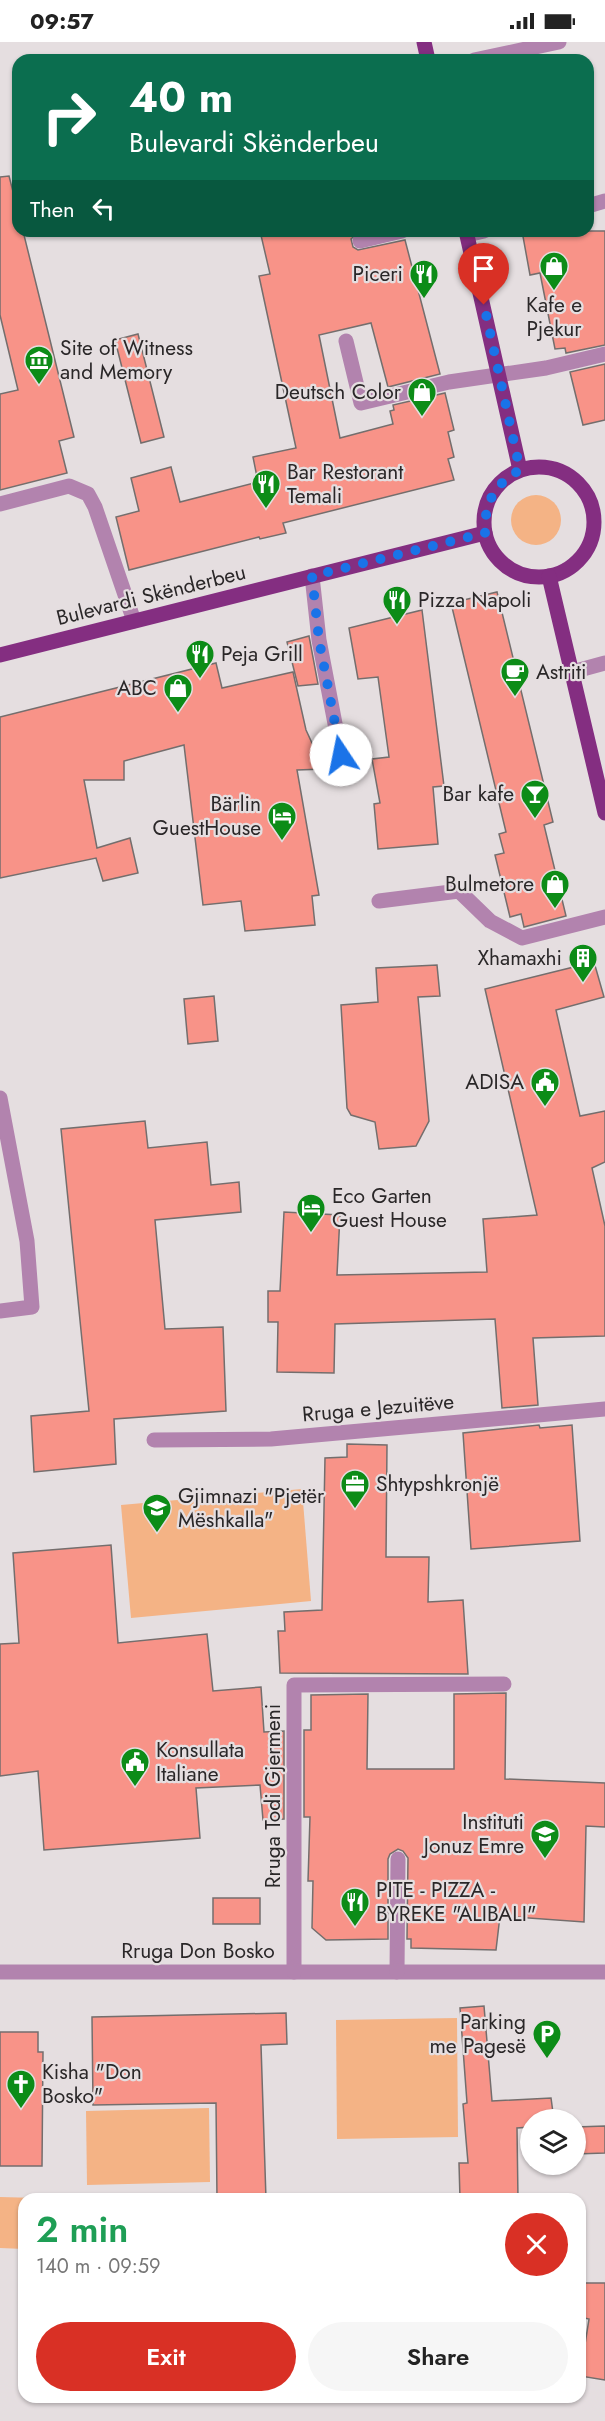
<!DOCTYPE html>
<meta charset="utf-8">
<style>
body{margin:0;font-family:Jost,sans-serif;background:#f6f6f6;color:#222;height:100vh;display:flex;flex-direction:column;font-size:22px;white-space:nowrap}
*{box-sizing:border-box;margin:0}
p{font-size:20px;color:#767676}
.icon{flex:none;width:33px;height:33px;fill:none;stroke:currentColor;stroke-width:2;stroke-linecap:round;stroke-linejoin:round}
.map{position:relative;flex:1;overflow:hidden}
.sheet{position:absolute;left:18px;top:2151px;width:568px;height:210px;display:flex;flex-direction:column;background:#fff;border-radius:18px;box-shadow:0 2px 4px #0004}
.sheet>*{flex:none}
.guide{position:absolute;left:12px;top:12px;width:582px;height:183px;border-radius:18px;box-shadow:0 2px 4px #0004;background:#0b6e4f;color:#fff;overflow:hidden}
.controls{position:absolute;left:520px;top:2067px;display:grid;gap:12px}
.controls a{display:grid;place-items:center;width:66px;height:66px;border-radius:50%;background:#fff;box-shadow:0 2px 4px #0004;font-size:30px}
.pin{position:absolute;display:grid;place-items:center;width:51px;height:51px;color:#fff;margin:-62px -26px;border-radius:50% 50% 50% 0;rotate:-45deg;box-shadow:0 0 6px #0007}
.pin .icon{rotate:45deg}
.me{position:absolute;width:66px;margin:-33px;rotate:349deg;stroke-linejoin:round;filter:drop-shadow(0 0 4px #0008)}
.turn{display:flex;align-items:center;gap:21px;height:126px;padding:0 18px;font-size:27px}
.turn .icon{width:78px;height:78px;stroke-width:2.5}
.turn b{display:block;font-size:42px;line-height:51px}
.then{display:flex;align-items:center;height:57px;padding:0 18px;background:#0003;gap:12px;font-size:22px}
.round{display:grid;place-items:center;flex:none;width:63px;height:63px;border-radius:32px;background:#f6f6f6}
.overview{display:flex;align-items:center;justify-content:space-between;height:102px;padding:0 18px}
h1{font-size:36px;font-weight:600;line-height:45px;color:#1e9e55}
.cta{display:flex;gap:12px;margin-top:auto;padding:12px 18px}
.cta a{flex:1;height:69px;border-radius:36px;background:#d93025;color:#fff;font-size:24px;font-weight:600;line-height:69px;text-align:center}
.cta a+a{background:#f6f6f6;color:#222}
.status{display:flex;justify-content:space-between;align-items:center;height:42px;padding:0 30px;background:#fff;direction:ltr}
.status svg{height:16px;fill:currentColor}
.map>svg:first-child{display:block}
</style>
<div class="status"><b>09:57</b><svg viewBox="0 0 49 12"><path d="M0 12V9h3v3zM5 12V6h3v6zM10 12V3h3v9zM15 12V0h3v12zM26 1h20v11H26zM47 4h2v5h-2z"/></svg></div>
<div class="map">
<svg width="605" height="2379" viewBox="0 0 605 2379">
<rect width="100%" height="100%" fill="#e5dee0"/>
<g fill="#f4b385">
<circle cx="536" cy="478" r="25"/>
<path d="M302,1447L311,1559L131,1576L121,1463Z"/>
<path d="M457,1976L458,2095L337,2097L336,1978Z"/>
<path d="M209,2066L210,2140L87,2143L86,2069Z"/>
<path d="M0,2155L75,2157H24V2207L0,2206Z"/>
</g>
<g fill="#f89388" stroke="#746e6d" stroke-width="1.5">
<path d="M9,134L18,169V189H23L74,395L59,399L67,431L0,448V352L18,348L0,273V135Z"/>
<path d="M260,189H360L351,197L353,205L358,208L405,198L440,332L388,345L371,281L319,293L340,396L393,382L390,369L394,368L393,363L445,351L454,388L448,390L454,415L448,417L454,438L283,481L286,491L260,497L259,495L129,528L116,475L139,469L131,436L171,425L180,460L258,440L253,415L296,406L259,234L270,232Z"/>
<path d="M522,189H605V303L566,311L565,306L555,307L540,231L530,233Z"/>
<path d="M138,292L164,395L141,401L115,298Z"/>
<path d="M605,322V378L583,383L570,330Z"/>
<path d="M497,550L553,780L544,783L566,874L524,885L521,872L510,875L495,813L504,811L499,792L506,790L451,561Z"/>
<path d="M422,568L444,744L433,745L438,802L378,807L374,762L380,761L372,717L389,715L378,635L358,637L349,586Z"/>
<path d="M309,594L318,642L298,644L287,600Z"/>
<path d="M216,621L222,646L293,630L306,688L324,727L297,728L319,853L312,854L315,883L245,889L241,859L203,863L184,703L124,719V738H84L97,806L130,796L138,831L103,839L96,816L0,836V675Z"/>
<path d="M594,920L604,955L556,968L580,1074L605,1069V1120L592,1126L605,1184V1294L533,1296L538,1363L502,1366L495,1277L335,1282L334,1331L277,1330L278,1280H268V1249H280L284,1170L340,1173L337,1233L487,1230L483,1177L537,1173L485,947Z"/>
<path d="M437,923L440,954L418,955L429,1079L416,1104L379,1107L375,1080L351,1073L347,1066L341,963L378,960L376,926Z"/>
<path d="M214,954L218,999L188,1002L184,957Z"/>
<path d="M145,1079L148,1106L207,1100L211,1143L239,1140L241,1170L155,1178L165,1287L223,1285L226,1369L114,1377L116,1422L34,1430L31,1374L89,1369L61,1087Z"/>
<path d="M539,1383L540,1386L572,1383L580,1499L471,1507L463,1391Z"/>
<path d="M347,1402L387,1403L386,1515H429L428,1560L463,1558L468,1632L280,1631L278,1589H285L284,1570L322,1568L325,1416L347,1415Z"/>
<path d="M111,1503L118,1601L207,1592L213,1649L261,1645L264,1690L284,1689V1777L263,1778L260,1743L196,1746L200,1796L44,1808L38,1729L0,1734V1602L19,1601L13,1511Z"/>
<path d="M506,1651L505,1737L605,1741V1785L586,1784L584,1880L500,1874L496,1908L411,1906V1897H407L408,1816L403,1809L398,1807L390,1812L388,1817V1897L326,1898L312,1886L313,1839H308L310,1775H304V1688H311V1653L368,1652L367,1727H454V1652Z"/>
<rect x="213" y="1856" width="47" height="26"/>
<path d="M484,1964L492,2059L551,2056L554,2078H531V2085L517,2086L518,2157H460L459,2121H468L463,2062L467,2061L460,1966Z"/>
<path d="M286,1971L287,2002L261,2003L266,2157H217L216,2061L93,2063L92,1975Z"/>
<path d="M0,1990H38V2010H43L42,2124H0Z"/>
<path d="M605,2084V2111L576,2112V2085Z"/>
<path d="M580,2241H605V2338L580,2334L589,2277L580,2275Z"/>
</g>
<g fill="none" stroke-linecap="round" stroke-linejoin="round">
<g stroke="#b283ae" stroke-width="15">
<path d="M474,18L559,0"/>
<path d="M588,164L605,159"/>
<path d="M467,193L484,189"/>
<path d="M360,199L402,189"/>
<path d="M346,299L361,361L449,340L546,326L605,312"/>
<path d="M0,462L69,444L88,452L95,465L134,579"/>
<path d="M312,534L319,598L341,713"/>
<path d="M572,630L605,621"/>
<path d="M379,859L459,849L490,879L522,896L605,875"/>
<path d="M0,1056L27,1199L32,1265L0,1269"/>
<path d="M154,1398L271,1397L605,1367"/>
<path d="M0,1930H605"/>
<path d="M294,1930V1643L504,1642"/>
<path d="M397,1930L398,1817"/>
</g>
<g stroke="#842e81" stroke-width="15">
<path d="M424,0L428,18"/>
<path d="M466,189L520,428"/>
<circle cx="539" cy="480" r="55"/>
<path d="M549,534L605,771"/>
<path d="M0,613L485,491"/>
</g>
</g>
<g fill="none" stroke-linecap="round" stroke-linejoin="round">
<path stroke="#1a73e8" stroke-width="10" stroke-dasharray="0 18" d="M341,713L319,598L312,534L485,491C484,462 494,442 520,428L484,263"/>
</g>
<defs>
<g id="shop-pin" transform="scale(1.5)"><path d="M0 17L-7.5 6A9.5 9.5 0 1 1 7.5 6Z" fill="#0c8c17" stroke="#e5dee0"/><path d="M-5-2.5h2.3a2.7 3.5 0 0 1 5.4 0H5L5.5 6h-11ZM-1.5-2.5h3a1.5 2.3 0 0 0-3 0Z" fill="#fff"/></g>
<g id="restaurant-pin" transform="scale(1.5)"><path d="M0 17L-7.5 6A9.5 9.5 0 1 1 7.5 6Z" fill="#0c8c17" stroke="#e5dee0"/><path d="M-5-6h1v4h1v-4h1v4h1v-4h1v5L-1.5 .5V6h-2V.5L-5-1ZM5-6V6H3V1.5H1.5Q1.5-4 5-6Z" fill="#fff"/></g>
<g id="museum-pin" transform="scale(1.5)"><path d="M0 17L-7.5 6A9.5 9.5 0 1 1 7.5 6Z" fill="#0c8c17" stroke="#e5dee0"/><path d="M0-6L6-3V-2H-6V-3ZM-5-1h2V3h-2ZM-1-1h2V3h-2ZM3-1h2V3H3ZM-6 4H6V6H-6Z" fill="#fff"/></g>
<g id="cafe-pin" transform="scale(1.5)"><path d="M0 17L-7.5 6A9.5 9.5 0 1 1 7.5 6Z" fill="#0c8c17" stroke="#e5dee0"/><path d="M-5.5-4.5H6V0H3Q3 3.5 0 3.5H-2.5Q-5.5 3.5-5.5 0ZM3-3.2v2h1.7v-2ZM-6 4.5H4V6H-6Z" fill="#fff"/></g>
<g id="bar-pin" transform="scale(1.5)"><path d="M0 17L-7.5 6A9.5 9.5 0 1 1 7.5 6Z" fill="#0c8c17" stroke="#e5dee0"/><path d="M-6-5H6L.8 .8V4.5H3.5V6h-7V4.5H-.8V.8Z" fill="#fff"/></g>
<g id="hotel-pin" transform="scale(1.5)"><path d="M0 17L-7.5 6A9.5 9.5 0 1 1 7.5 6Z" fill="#0c8c17" stroke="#e5dee0"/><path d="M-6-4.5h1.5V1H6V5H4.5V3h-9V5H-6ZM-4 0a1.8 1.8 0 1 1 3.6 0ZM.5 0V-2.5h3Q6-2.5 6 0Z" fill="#fff"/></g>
<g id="building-pin" transform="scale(1.5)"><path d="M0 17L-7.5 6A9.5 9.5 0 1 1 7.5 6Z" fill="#0c8c17" stroke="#e5dee0"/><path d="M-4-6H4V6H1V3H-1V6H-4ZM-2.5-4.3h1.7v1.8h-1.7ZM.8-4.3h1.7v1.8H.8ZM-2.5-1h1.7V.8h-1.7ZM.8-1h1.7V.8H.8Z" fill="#fff"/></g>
<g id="civic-pin" transform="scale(1.5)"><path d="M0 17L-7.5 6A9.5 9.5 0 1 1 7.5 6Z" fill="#0c8c17" stroke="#e5dee0"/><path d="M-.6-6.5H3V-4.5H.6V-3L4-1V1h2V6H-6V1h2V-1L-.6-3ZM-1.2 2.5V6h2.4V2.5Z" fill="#fff"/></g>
<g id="office-pin" transform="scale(1.5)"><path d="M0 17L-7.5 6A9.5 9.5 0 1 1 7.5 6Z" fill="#0c8c17" stroke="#e5dee0"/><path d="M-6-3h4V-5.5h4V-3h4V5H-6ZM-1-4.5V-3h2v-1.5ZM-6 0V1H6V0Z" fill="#fff"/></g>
<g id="school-pin" transform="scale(1.5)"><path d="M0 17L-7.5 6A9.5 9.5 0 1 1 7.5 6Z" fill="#0c8c17" stroke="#e5dee0"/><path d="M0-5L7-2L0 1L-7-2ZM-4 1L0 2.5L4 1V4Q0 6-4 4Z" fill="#fff"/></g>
<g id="parking-pin" transform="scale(1.5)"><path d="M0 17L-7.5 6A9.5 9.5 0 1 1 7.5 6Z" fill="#0c8c17" stroke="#e5dee0"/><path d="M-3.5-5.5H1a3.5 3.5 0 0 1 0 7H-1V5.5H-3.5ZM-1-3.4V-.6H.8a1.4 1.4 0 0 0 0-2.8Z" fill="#fff"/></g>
<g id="church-pin" transform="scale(1.5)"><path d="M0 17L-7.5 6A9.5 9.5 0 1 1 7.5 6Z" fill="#0c8c17" stroke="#e5dee0"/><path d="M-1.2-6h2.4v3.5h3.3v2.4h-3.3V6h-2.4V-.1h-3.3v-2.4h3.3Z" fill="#fff"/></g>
</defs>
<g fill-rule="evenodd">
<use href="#shop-pin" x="554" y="224"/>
<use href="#restaurant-pin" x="424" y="232"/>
<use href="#museum-pin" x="39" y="318"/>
<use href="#shop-pin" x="422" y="350"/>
<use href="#restaurant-pin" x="266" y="442"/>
<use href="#restaurant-pin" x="397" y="558"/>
<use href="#restaurant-pin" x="200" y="612"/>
<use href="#cafe-pin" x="515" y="630"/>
<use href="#shop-pin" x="178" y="646"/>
<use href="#bar-pin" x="535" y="752"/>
<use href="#hotel-pin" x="282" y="774"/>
<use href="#shop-pin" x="555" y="842"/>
<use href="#building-pin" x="583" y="916"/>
<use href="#civic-pin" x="545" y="1040"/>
<use href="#hotel-pin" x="311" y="1166"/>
<use href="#office-pin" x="355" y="1442"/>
<use href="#school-pin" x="157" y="1466"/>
<use href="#civic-pin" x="135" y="1720"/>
<use href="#school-pin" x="545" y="1792"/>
<use href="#restaurant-pin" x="355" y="1860"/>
<use href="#parking-pin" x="547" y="1992"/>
<use href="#church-pin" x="21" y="2042"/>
</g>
<g text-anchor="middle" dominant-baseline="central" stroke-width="4.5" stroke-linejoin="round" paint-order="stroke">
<g font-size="21" fill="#2a2728" stroke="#e5dee0" text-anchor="start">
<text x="403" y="232" text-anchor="end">Piceri</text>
<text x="554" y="263" text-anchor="middle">Kafe e<tspan x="554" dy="24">Pjekur</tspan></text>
<text x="60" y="306">Site of Witness<tspan x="60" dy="24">and Memory</tspan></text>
<text x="401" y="350" text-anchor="end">Deutsch Color</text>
<text x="287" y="430">Bar Restorant<tspan x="287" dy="24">Temali</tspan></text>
<text x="418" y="558">Pizza Napoli</text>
<text x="221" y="612">Peja Grill</text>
<text x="536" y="630">Astriti</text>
<text x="157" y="646" text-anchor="end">ABC</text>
<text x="514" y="752" text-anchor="end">Bar kafe</text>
<text x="261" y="762" text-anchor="end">Bärlin<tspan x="261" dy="24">GuestHouse</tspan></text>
<text x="534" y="842" text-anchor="end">Bulmetore</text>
<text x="562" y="916" text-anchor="end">Xhamaxhi</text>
<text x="524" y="1040" text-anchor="end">ADISA</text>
<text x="332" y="1154">Eco Garten<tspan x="332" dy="24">Guest House</tspan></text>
<text x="376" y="1442">Shtypshkronjë</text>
<text x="178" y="1454">Gjimnazi "Pjetër<tspan x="178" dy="24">Mëshkalla"</tspan></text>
<text x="156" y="1708">Konsullata<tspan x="156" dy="24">Italiane</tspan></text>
<text x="524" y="1780" text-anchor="end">Instituti<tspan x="524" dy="24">Jonuz Emre</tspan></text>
<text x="376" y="1848">PITE - PIZZA -<tspan x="376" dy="24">BYREKE "ALIBALI"</tspan></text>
<text x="526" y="1980" text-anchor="end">Parking<tspan x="526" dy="24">me Pagesë</tspan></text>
<text x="42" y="2030">Kisha "Don<tspan x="42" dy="24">Bosko"</tspan></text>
</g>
<g font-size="21" fill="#2a2728" stroke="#e5dee0">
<text transform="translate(151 553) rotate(-14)">Bulevardi Skënderbeu</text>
<text transform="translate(378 1366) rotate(-5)">Rruga e Jezuitëve</text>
<text transform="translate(273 1754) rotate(-90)">Rruga Todi Gjermeni</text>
<text x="198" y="1909">Rruga Don Bosko</text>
</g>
</g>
</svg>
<div class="controls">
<a><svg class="icon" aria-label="layers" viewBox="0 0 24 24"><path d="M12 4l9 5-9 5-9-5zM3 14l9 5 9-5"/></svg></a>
</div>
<div class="pin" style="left:484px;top:263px;background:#d93025"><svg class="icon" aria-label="arrive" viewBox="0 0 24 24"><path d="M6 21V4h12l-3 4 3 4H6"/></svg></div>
<svg class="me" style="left:341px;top:713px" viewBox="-20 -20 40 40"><circle r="19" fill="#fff"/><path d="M0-13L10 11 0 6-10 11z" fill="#1a73e8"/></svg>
<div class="guide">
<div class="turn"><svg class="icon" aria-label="right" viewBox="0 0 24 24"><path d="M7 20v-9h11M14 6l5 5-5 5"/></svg><div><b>40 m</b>Bulevardi Skënderbeu</div></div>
<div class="then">Then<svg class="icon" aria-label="left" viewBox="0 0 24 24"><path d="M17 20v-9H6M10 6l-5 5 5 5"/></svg></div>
</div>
<section class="sheet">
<div class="overview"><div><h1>2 min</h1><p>140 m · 09:59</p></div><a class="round" style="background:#d93025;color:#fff"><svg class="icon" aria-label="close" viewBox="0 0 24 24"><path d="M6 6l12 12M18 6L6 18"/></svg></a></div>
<div class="cta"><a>Exit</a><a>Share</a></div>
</section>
</div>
